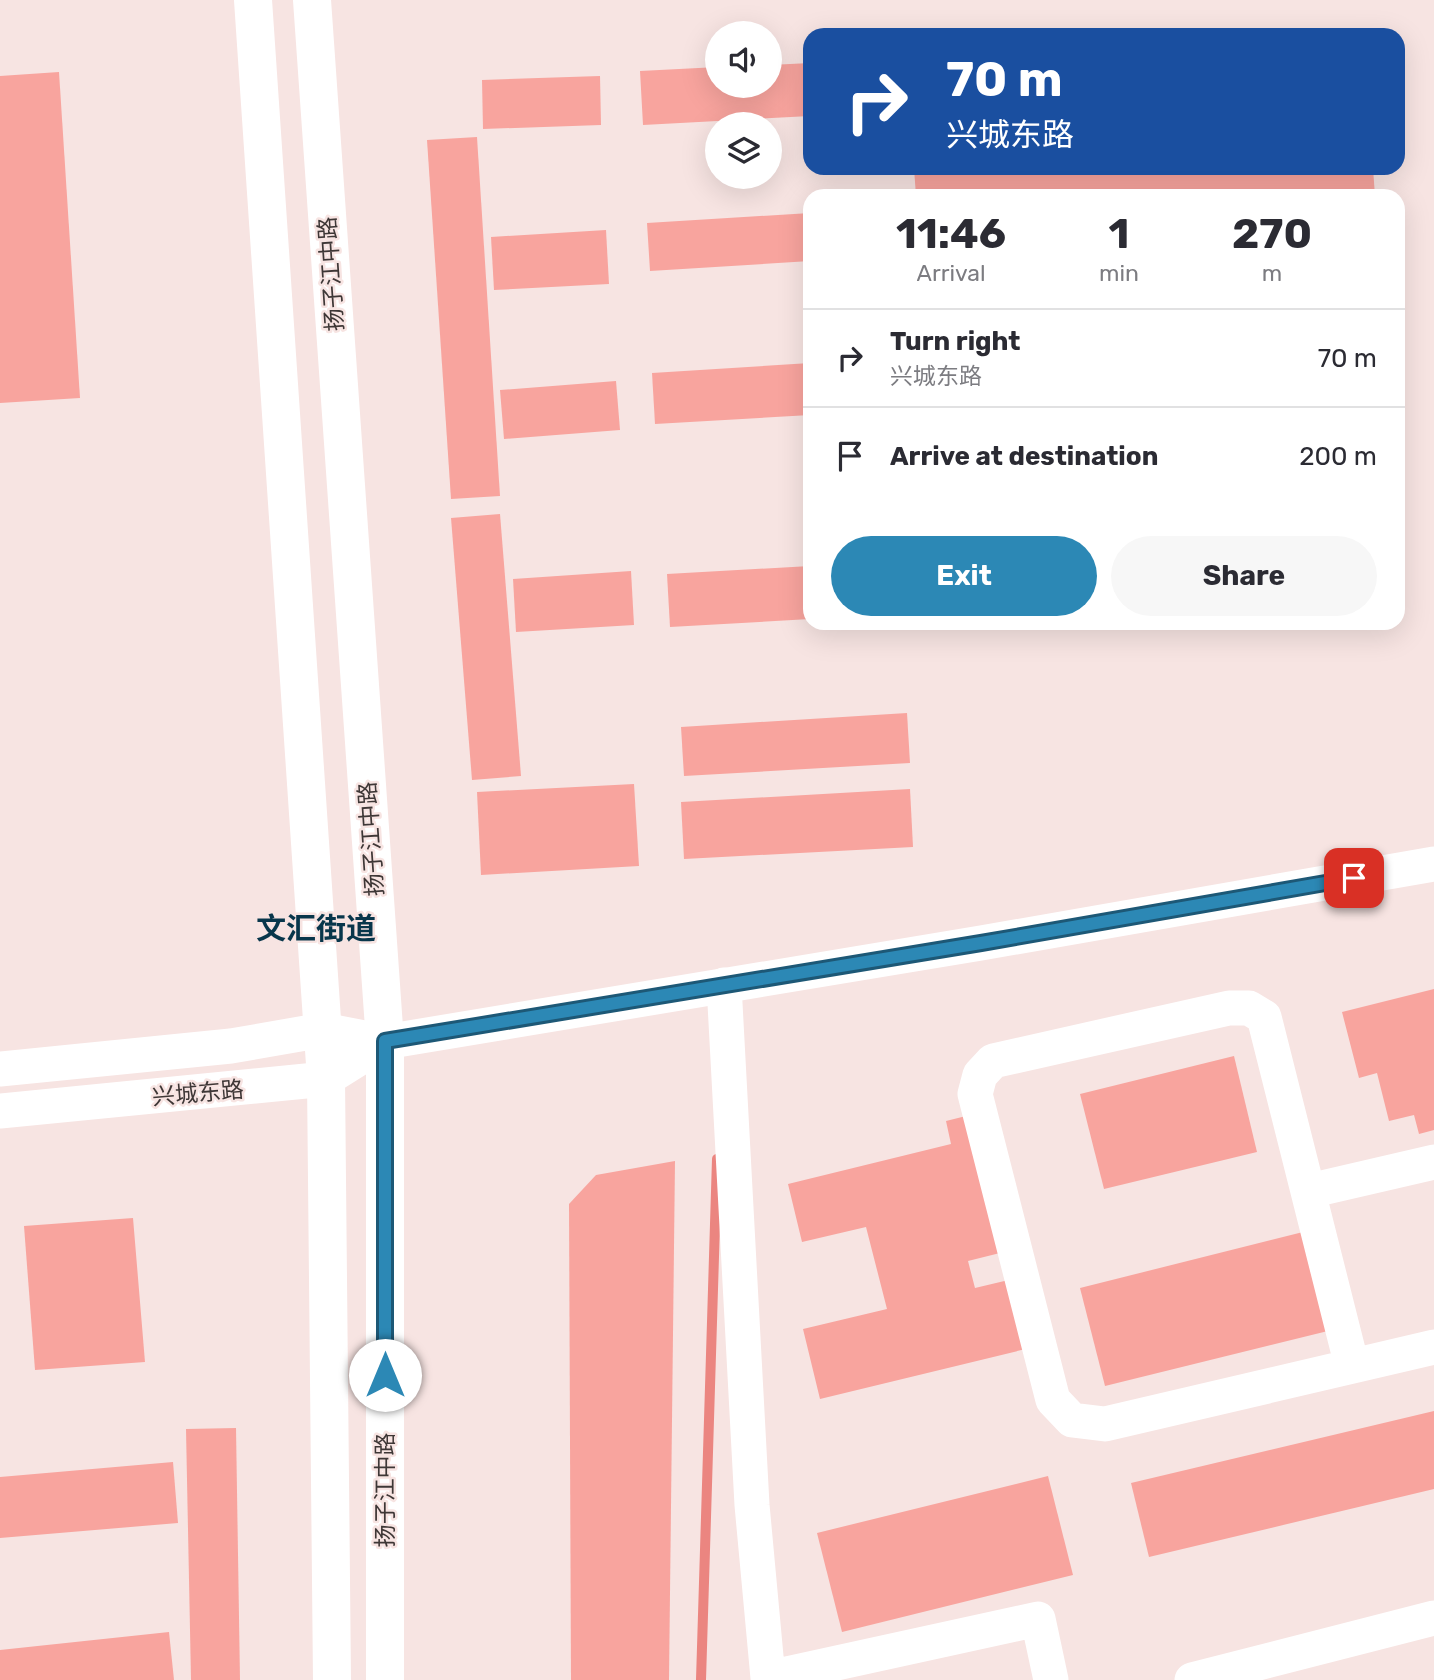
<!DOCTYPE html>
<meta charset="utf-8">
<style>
body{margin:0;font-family:Rubik,"Noto Sans SC",sans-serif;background:#f7f7f7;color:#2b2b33;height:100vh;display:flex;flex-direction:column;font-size:26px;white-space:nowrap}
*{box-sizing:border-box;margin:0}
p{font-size:23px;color:#7c7c81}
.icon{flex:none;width:38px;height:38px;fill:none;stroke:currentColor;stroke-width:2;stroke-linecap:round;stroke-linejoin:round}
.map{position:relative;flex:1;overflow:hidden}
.details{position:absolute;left:803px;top:189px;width:602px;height:441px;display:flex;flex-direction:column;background:#fff;border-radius:21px;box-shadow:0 7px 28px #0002}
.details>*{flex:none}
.banner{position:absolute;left:803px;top:28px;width:602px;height:147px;border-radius:21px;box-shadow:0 7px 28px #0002;background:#1a4fa0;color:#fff;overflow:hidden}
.controls{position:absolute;left:705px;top:21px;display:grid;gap:14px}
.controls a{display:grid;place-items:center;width:77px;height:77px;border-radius:50%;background:#fff;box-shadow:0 7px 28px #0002;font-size:35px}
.pin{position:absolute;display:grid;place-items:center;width:60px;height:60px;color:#fff;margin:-30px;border-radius:14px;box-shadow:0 4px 10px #0006}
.me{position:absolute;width:77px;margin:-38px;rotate:0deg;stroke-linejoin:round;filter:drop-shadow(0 0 5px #0008)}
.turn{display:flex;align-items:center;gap:24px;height:147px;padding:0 28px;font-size:32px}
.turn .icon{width:91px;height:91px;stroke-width:2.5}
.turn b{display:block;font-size:49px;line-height:60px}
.eta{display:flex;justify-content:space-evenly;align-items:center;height:119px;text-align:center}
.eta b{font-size:42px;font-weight:700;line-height:49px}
.button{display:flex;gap:14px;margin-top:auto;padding:14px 28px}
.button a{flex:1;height:80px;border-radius:42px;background:#2c88b5;color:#fff;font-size:28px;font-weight:700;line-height:80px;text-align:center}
.button a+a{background:#f7f7f7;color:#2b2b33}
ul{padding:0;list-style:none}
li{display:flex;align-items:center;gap:21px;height:98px;padding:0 28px;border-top:2px solid #e1e1e2}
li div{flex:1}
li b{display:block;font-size:26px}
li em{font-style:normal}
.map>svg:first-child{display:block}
</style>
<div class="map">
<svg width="1434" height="1680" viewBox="0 0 1434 1680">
<rect width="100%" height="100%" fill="#f7e4e2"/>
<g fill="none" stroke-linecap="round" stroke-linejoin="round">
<path stroke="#eb8580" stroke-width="10" d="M701,1680L717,1159"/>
</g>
<g fill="#f8a49e">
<path d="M810,63V116L643,125L640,71L718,67V86H770V65Z"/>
<path d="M59,72L80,398L0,403V76Z"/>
<path d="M600,76L601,125L483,129L482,80Z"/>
<path d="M477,137L500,496L451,499L427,140Z"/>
<path d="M914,168H1373L1375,196H916Z"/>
<path d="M810,213V261L650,271L647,223Z"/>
<path d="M606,230L609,284L494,290L491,237Z"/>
<path d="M810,363V415L655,424L652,373Z"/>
<path d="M616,381L620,430L504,439L500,390Z"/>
<path d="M500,514L521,776L472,780L451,518Z"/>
<path d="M810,566V619L670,627L667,574Z"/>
<path d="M631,571L634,625L516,632L513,579Z"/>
<path d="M907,713L910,763L684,776L681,727Z"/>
<path d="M634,784L639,866L481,875L477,792Z"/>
<path d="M910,789L913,847L684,859L681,802Z"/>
<path d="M1434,989V1130L1419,1134L1414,1115L1389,1121L1377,1073L1359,1078L1342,1012Z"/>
<path d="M1234,1056L1257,1152L1104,1189L1080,1094Z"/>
<path d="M966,1116L1000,1253L968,1261L975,1288L1017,1278L1034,1347L820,1399L803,1329L887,1309L866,1227L802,1242L788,1184L951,1144L946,1121Z"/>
<path d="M675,1161L669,1680H571L569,1204L596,1175Z"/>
<path d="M133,1218L145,1362L35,1370L24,1226Z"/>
<path d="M1311,1230L1336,1329L1105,1386L1080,1288Z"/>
<path d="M1434,1411V1489L1149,1557L1131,1483Z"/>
<path d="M236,1428L240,1680H191L186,1429Z"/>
<path d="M173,1462L178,1523L0,1538V1477Z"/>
<path d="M1048,1476L1073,1575L842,1632L817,1533Z"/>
<path d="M169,1632L174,1680H0V1650Z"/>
</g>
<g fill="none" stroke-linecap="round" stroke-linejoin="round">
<g stroke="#fff" stroke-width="35">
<path d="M724,985L752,1505L768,1678L1038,1619L1051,1680"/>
<path d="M0,1069L231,1046L323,1030L385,1042L981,943L1434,864"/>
<path d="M0,1111L326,1079L385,1042"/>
<path d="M1309,1191L1434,1162"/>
<path d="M1352,1366L1264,1017L1249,1008H1229L993,1061L980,1075L975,1094L1053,1400L1072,1420L1105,1424L1434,1347"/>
<path d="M1192,1680L1434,1618"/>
</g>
<g stroke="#fff" stroke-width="38">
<path d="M253,0L326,1079L332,1680"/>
<path d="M312,0L385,1042V1680"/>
</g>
</g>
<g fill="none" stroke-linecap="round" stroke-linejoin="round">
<g stroke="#1d5876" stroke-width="18">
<path id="route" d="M385,1375V1041L981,943L1354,878"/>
</g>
<use href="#route" stroke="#2c88b5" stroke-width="12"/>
</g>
<g text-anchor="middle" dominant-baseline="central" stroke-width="5" stroke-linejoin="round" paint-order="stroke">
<g font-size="23" fill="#3e3736" stroke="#f7e4e2">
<text transform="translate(331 274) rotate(-94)">扬子江中路</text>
<text transform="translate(371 839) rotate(-94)">扬子江中路</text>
<text transform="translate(198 1093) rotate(-5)">兴城东路</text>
<text transform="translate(385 1490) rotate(-90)">扬子江中路</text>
</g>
<g font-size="30" font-weight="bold" fill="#08364b" stroke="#f7e4e2">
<text x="316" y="929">文汇街道</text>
</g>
</g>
</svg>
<div class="controls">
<a><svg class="icon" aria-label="sound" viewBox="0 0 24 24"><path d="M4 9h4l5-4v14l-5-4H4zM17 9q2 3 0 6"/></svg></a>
<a><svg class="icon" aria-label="layers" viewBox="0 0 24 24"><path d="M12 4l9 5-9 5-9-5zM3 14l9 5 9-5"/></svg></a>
</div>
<div class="pin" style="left:1354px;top:878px;background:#d93025"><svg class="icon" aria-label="arrive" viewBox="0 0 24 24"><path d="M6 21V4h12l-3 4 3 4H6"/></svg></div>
<svg class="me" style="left:385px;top:1375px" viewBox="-20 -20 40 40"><circle r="19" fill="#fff"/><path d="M0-13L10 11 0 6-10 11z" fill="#2c88b5"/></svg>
<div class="banner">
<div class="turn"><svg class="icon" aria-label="right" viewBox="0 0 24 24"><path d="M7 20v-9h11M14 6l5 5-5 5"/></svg><div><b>70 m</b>兴城东路</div></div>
</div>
<section class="details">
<div class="eta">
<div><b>11:46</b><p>Arrival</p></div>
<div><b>1</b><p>min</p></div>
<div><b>270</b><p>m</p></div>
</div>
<ul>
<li><svg class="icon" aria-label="right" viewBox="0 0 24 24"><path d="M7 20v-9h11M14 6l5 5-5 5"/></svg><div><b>Turn right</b><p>兴城东路</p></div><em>70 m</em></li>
<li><svg class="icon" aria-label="arrive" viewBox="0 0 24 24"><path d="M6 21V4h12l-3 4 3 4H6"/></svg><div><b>Arrive at destination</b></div><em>200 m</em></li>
</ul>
<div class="button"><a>Exit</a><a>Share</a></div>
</section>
</div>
